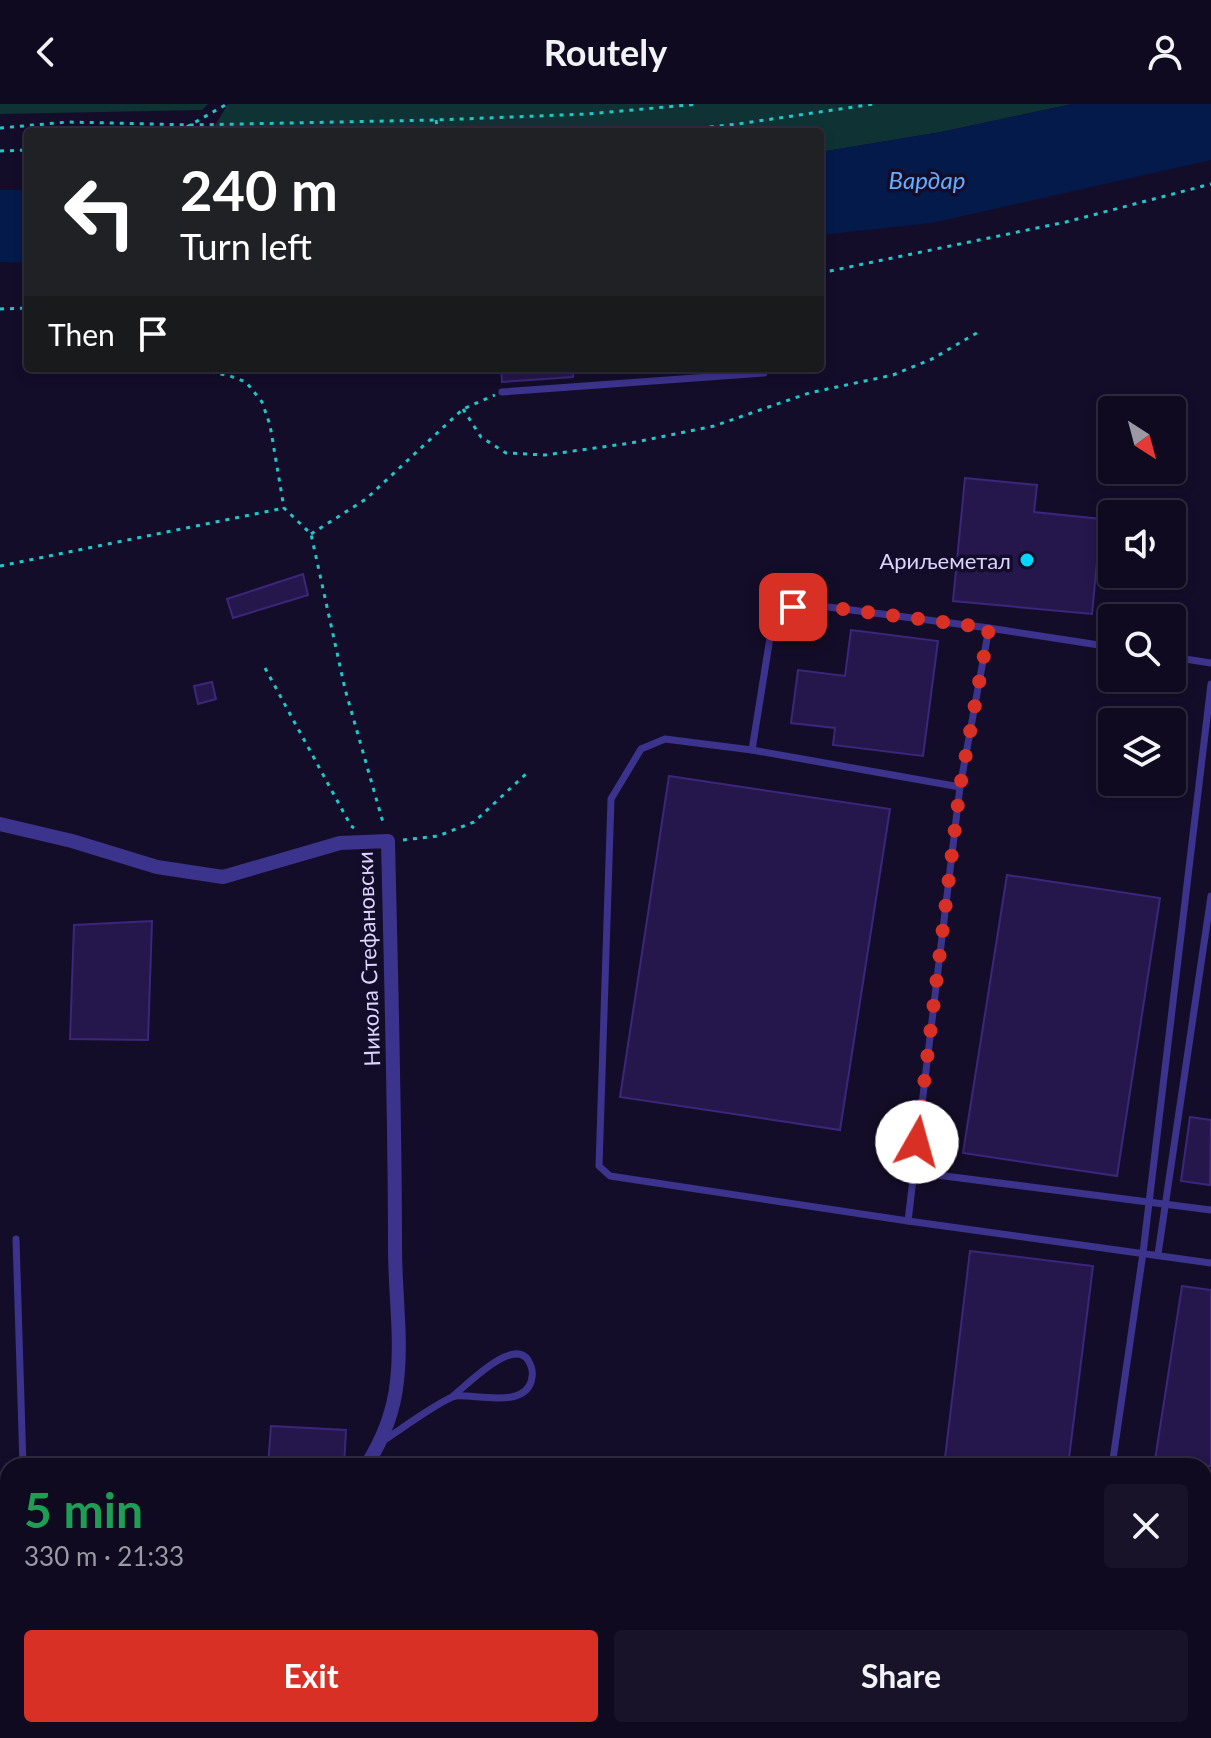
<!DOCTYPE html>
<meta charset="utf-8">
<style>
body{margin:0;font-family:Lato,sans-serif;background:#181328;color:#f1f3f6;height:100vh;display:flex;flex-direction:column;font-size:30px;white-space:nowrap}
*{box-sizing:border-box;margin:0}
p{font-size:26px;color:#9b9aa4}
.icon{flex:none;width:44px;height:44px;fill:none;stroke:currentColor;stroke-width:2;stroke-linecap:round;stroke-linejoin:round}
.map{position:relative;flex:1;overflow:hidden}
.panel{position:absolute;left:0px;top:1354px;width:1212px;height:280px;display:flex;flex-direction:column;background:#0f0a1f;border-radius:24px 24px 0 0;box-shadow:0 4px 12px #0003,0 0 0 2px #2f2b3d}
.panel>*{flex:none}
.hud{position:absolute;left:24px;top:24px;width:800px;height:244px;border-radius:8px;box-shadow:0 4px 12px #0003,0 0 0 2px #2f2b3d;background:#202124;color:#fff;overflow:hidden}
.needle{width:52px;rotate:144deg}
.tools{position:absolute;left:1098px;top:292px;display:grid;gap:16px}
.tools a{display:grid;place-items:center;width:88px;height:88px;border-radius:8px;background:#0f0a1f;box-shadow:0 4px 12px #0003,0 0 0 2px #2f2b3d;font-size:40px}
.pin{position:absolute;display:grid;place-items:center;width:68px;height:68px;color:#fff;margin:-34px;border-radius:16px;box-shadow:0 4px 12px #0006}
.me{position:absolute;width:88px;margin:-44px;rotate:7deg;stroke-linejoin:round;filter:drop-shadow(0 0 6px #0008)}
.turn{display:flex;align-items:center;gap:28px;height:168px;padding:0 24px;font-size:36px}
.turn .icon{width:104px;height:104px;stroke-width:2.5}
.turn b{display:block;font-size:56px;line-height:68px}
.then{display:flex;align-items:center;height:76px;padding:0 24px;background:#0003;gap:16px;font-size:30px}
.round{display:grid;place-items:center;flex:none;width:84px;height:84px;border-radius:8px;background:#181328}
.head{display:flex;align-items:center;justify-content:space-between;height:136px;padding:0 24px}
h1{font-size:48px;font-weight:700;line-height:60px;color:#1e9e55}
.action{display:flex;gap:16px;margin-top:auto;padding:16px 24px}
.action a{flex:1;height:92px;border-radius:8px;background:#d93025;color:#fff;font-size:32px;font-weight:700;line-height:92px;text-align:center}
.action a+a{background:#181328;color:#f1f3f6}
header{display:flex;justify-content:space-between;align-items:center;height:104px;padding:0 24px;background:#0f0a1f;font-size:36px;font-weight:700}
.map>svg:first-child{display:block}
</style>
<header><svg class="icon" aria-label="back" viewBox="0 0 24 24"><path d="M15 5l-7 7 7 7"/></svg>Routely<svg class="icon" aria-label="person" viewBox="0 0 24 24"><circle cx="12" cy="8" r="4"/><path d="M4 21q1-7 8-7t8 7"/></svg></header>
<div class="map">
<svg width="1211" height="1634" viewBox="0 0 1211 1634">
<rect width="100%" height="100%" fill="#140d29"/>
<g fill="#0f3334">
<path d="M0,0H208L202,6L0,10Z"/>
<path d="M228,0H1072L941,28L820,48V28H211Z"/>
</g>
<g fill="#041a4b">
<path d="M1072,0H1211V56L932,119L820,131V48L941,28Z"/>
<path d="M0,86H28V159L0,158Z"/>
</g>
<g fill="#25174c" stroke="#3c267b" stroke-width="2">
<path d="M501,264H573V273L502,278Z"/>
<path d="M965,374L1037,381L1034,408L1101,415L1092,510L953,497Z"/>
<path d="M303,470L308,491L233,514L227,495Z"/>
<path d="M851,526L938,537L923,652L833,641L835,624L791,619L798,566L845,572Z"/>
<path d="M212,578L216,595L198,600L194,582Z"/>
<path d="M669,672L890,705L840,1026L620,993Z"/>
<path d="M1007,771L1160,794L1117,1072L963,1049Z"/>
<path d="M152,817L148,936L70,935L74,821Z"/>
<path d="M1190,1013L1211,1016L1210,1081L1181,1077Z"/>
<path d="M970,1147L1093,1162L1068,1362H944Z"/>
<path d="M1182,1182L1211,1186V1362H1154Z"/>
<path d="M271,1322L346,1326L344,1362H268Z"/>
</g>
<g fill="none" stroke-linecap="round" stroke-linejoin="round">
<g stroke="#22c6c7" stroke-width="3" stroke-dasharray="4 6" stroke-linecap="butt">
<path d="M436,16L438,28"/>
<path d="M0,24L68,18L192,21L436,16L588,10L699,0"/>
<path d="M178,28L227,0"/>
<path d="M660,28L738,20L874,0"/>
<path d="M0,47L28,46"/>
<path d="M820,169L1066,118L1211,80"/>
<path d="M0,205L28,204"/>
<path d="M121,264L196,265L230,272L246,278L262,298L270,321L284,404L311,430L345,585L384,722"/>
<path d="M463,305L481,333L506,349L545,351L631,339L714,322L809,289L893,271L932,255L982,226"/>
<path d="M311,430L366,395L463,305L495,291"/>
<path d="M0,462L284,404"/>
<path d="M265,564L351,722L354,724"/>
<path d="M403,736L438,732L474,718L526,670"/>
</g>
<g stroke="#3c338d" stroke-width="7">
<path d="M502,288L764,269"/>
<path d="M989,524L960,683L908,1117L1211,1159"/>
<path d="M1172,553L1211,559"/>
<path d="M752,646L772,521L793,503L813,501L989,524L1112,543"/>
<path d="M913,1068L1211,1106"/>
<path d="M908,1117L610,1072L599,1062L611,695L641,645L665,635L752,646L960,683"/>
<path d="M16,1135L23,1362"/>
<path d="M1158,1150L1211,792"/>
<path d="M383,1337C397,1328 443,1294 456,1292C476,1290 528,1306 532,1273C533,1268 531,1261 528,1256C513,1233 467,1281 453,1292"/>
<path d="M1112,1362L1143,1149L1211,580"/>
<path d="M0,1397L8,1403"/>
<path d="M3,1476L8,1471"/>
<path d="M999,1626L1002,1634"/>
<path d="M1076,1634L1077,1626"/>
</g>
<g stroke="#3c338d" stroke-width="14">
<path d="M0,720L72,737L157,763L223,773L340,739L388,737C391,873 395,1008 395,1144C395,1189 402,1233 397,1277C394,1307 382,1337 366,1362"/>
<path d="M0,1415H8"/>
<path d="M330,1626L331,1634"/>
</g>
<g stroke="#01d6ff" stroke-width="4" stroke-dasharray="12 10" stroke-linecap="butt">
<path d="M719,1626L722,1634"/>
<path d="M801,1626L804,1634"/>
</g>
</g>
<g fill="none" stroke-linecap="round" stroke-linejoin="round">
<path stroke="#d93025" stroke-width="14" stroke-dasharray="0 25.2" d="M793,503L813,501L989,524L960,683L917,1038"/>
</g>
<circle fill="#01d6ff" stroke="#140d29" stroke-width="3" cx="1027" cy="456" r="8"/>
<g text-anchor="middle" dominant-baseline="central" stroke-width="7" stroke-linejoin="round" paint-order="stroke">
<g font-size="22" fill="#ddd5ff" stroke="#140d29" text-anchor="end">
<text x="1011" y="456">Ариљеметал</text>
</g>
<g font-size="22" fill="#ddd5ff" stroke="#140d29">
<text transform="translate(368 855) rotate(-92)">Никола Стефановски</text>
</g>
<g font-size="24" font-style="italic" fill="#63adff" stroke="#140d29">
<text x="927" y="75">Вардар</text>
</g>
</g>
</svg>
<div class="tools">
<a><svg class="needle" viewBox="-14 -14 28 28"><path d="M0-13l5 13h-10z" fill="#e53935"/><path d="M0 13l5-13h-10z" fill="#9b9aa4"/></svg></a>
<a><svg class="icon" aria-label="sound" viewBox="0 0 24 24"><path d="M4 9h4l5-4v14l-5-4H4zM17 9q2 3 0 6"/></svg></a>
<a><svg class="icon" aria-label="search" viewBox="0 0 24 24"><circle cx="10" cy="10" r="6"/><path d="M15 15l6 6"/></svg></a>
<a><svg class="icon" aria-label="layers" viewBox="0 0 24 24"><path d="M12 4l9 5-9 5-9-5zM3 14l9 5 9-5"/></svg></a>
</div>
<div class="pin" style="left:793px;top:503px;background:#d93025"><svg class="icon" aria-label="arrive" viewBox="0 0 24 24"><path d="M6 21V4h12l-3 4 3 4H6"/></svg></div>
<svg class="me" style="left:917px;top:1038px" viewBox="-20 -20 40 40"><circle r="19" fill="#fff"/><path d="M0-13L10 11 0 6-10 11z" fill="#d93025"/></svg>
<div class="hud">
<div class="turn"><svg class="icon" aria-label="left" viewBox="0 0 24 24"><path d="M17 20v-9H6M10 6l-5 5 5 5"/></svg><div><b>240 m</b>Turn left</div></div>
<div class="then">Then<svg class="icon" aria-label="arrive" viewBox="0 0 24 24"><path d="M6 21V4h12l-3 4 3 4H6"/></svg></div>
</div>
<section class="panel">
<div class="head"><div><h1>5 min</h1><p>330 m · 21:33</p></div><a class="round"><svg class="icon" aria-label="close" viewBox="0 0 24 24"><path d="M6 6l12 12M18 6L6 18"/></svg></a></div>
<div class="action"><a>Exit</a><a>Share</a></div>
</section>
</div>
